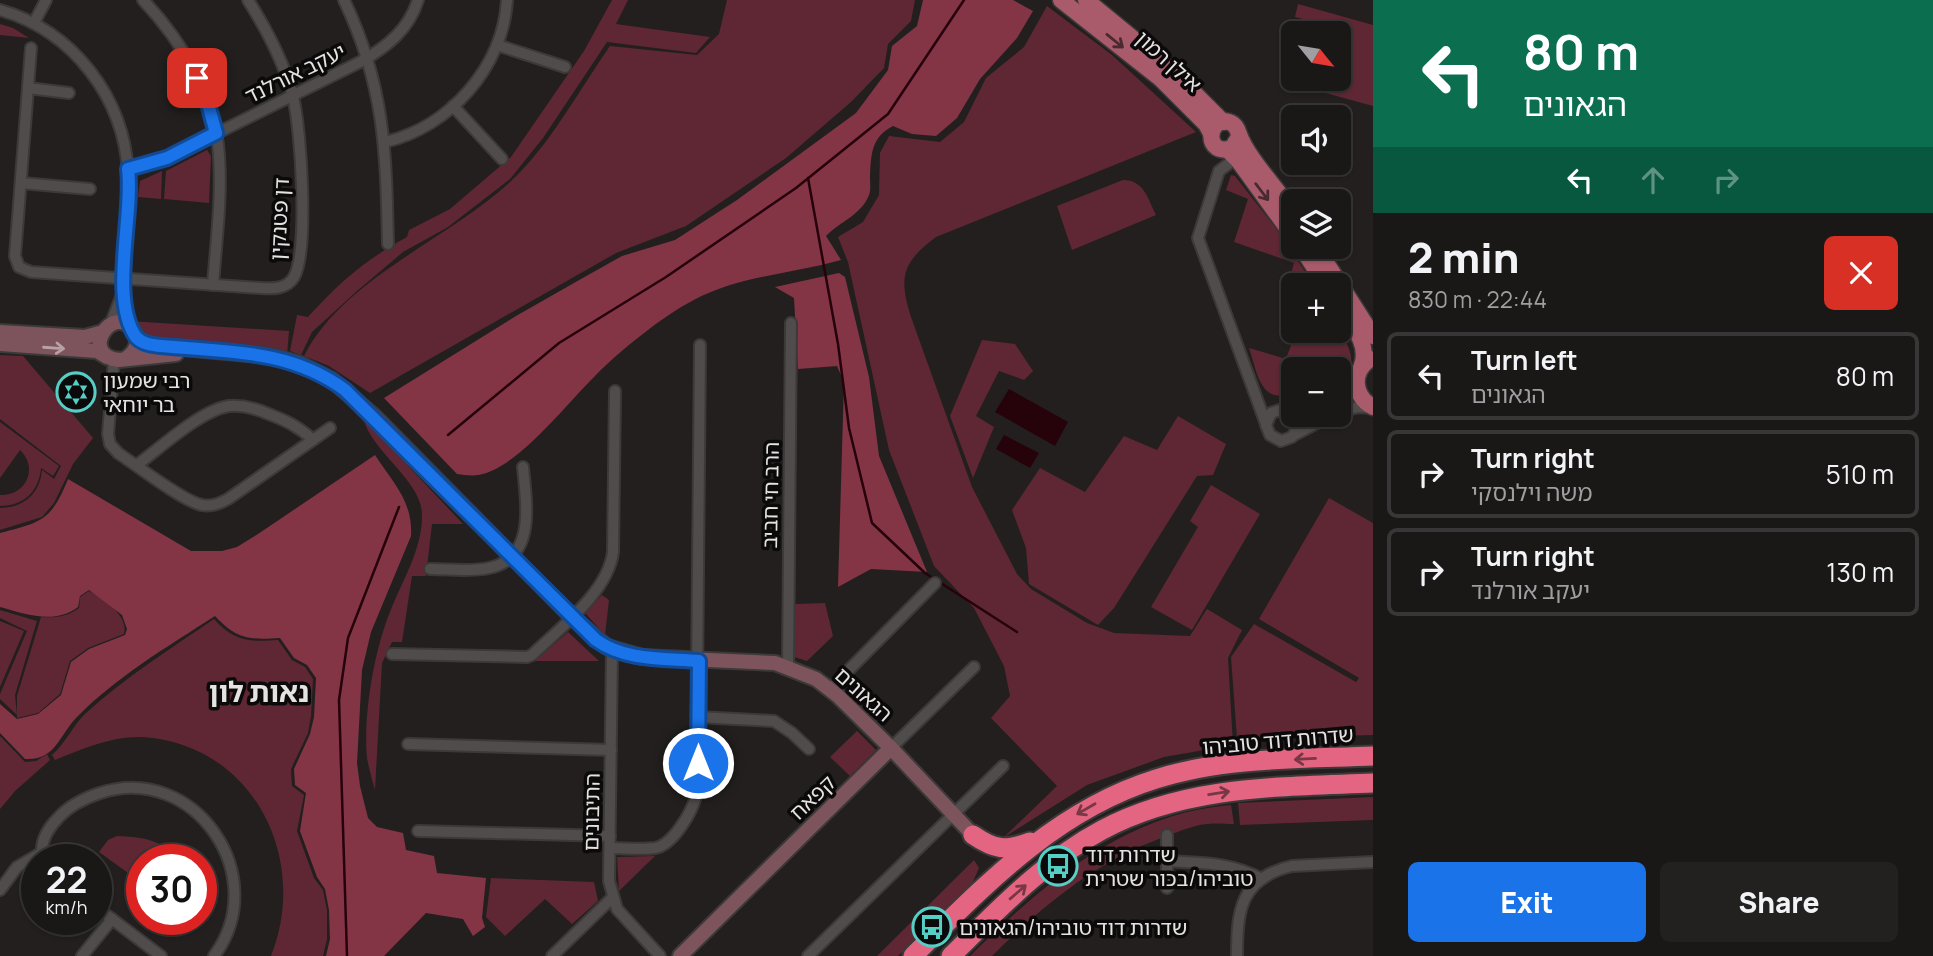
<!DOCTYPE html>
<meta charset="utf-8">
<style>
body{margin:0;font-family:Manrope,"Noto Sans Hebrew",sans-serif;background:#232020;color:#f1f3f6;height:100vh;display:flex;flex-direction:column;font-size:26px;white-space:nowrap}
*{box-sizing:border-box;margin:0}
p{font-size:23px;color:#9f9fa1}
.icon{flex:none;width:38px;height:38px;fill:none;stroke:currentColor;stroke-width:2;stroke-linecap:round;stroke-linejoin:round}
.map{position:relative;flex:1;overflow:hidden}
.panel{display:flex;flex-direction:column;background:#1a1717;width:560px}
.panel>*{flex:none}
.top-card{background:#0b6e4f;color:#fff;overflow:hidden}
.needle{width:46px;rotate:120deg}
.tools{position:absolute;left:1281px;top:21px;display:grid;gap:14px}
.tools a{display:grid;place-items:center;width:70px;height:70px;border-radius:10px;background:#1a1717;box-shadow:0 2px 5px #0004,0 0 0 2px #383636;font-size:35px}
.speed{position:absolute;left:21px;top:844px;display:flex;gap:14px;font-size:35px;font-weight:700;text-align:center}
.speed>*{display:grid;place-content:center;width:91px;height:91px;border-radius:50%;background:#1a1717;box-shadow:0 2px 5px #0004,0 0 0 2px #383636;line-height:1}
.speed small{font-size:18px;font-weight:400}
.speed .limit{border:10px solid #d22;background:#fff;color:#111}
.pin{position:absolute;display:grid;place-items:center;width:60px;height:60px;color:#fff;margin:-30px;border-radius:14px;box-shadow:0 4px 10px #0006}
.me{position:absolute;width:77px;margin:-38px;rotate:0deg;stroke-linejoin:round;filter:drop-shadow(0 0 5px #0008)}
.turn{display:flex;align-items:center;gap:24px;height:147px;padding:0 35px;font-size:32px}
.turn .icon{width:91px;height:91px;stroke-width:2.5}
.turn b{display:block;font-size:49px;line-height:60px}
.lanes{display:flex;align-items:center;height:66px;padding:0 35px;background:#0003;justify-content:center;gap:35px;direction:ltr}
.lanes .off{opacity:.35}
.round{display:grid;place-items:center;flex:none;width:74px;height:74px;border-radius:10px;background:#232020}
.overview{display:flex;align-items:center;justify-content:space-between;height:119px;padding:0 35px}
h1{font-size:42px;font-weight:800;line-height:52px}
.action{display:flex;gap:14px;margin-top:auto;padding:14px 35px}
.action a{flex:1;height:80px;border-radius:10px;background:#1a73e8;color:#fff;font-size:28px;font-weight:800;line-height:80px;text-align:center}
.action a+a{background:#232020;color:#f1f3f6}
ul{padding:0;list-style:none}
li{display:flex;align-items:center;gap:21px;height:88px;margin:0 14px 10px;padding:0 21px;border:4px solid #383636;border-radius:10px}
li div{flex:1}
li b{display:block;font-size:26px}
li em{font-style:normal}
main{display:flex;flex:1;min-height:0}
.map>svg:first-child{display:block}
</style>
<main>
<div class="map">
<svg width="1373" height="956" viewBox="0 0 1373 956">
<rect width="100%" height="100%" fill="#231f1f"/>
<g fill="#5e2733">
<path d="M612,0H628L616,24L710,37L696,53L607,42L543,138L510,179L448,227L403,252L357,291L312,332L301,355L290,351L297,315L308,317C342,280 364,261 407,237L409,230L450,209L511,157L584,51Z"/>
<path d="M727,0H915L911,21L888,44L884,68L851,102L786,158L686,226L616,253L370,393L329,366L304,356C343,279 447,240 509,183C549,147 579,90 610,46L697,55L719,34Z"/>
<path d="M1298,4L1373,25V106L1311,89L1294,79L1311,81L1312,79H1339V33H1321L1322,25C1311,26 1304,33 1293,33V77L1292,76C1280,54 1286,34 1307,20L1295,17Z"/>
<path d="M1047,6L1112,55L1196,132L936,237C903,262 898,276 911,317L972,487L1017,574L1031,589L1087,623L1114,633L1190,636L1207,609L1242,630L1228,658L1233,745L1164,757L1087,785L1003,838L1057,786L991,718L1010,696L1004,666L974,608L934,566L889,450L848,262L838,237L863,222L879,195L880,153L889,136L940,142L964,122L986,78L1024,47Z"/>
<path d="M0,24L13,28L29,38L0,35Z"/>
<path d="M207,150L211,156L209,203L164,199L166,171Z"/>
<path d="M162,171L161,199L138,197L140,181Z"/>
<path d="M1231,175L1235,176L1275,227L1314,285H1300L1289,281L1294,263L1234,242L1248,199L1226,190Z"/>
<path d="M1123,180C1144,180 1148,199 1156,215L1072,250L1057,206Z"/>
<path d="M128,321L289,331L287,355L150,344Z"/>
<path d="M1339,329C1347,345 1362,365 1339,375V369H1293V393C1260,406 1257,371 1249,348L1286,359L1296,331Z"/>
<path d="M982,340L1015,344L1033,371L1024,380L999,371L976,416L994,427L973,478L950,416Z"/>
<path d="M0,355L23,356L93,438L73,464L54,503L42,517L0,530V508C23,508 40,494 42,470L54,479L61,466L0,419Z"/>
<path d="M1178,416L1226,444L1213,475L1197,476L1114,608L1098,625L1029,584L1026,548L1012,510L1040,468L1085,492L1124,436L1157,450Z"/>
<path d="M363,418L463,524H432L426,576H412L402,642H392L382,663L375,790C372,779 369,769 367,758C363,716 374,651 390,612C402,581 422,550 422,516C423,481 372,453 363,418Z"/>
<path d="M0,422L59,466L53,476L41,468C39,491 24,506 0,506V495C26,496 39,468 20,450L0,478Z"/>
<path d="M1211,485L1260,514L1192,630L1151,607L1198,527L1190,521Z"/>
<path d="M1329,498L1373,523V735L1237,739L1231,657L1254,624L1356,682L1359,678L1259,619Z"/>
<path d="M89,591C103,599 129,615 124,634L88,648L70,661L60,694L38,713L17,718V715L0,699V694L27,631L0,618V610L37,621L15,695L17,715V696L41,617C55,618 67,617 79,608L80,597Z"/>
<path d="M602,595L609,600L605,635L585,613Z"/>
<path d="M825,603L833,636L807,661L794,657L795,604Z"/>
<path d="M214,619C234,642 251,642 278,640L292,660L305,667L313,679L311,716L308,733L291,769L292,786L304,795L297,831L314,878L323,890L327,910V939L323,956H271C310,858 253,744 142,737C112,736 82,749 55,760L52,755C65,744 73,725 86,713C126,677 170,649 214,619Z"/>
<path d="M0,621L24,631L0,687Z"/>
<path d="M568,632L599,661H535Z"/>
<path d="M857,731L876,750L850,776L830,757Z"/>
<path d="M0,736L25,762L36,761L47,754L50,760L15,791L0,809Z"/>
<path d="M1373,797V820L1240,825L1238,803Z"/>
<path d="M1231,805L1234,824C1226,824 1216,823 1208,824C1194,825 1180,831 1167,836C1098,860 1043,905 992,956H970C1042,885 1125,813 1231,805Z"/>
<path d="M117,836C141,837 162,839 178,859H142V883L99,852L108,840Z"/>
<path d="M655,856L619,891L617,857Z"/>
<path d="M974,860L979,868L972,884L898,956H877Z"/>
<path d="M491,878L594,882L598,901L572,924L545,899L505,936L486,917Z"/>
</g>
<g fill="#833546">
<path d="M923,0H1013L1033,11L1017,38L980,79L957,118L936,136L912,134L893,126C871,137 871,155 870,178C870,183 871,190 869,195C861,215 841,221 826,236L841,260C792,274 737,276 692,301C664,315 617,353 595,376C568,402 516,470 478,475C472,476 464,475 457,474L384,398L516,316L581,279L622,256L675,240L737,200L856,113L888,70L892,46L917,26Z"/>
<path d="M839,273L845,277L869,377L879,456L927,572L871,569L838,587L844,382L837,366L798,369L794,298L775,287Z"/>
<path d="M375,455C393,483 413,501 411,536L371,632L362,670L357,763L360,786L368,818L377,827L403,833L406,850L434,856L437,873L486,878L482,918L485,927L473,936L463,919L426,913L384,956H326L330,939L329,910L325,889L317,877L300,831L306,793L295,785L294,769L310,734L314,717L316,678L307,665L294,658L280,638C248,640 237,639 215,616C167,647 116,677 76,718C59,736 55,761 25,759L0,733V704L17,719L38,714L61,695L71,662L89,649L125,635L127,629L122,615L89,590L80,596L78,607C55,625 25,614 0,607V533C42,522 51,521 68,479L191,551H222L237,547L258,534Z"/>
</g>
<g fill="#26020b">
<path d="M1009,389L1068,422L1055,446L995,412Z"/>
<path d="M1004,435L1039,453L1030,468L996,449Z"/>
</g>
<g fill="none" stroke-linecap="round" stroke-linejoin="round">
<g stroke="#26020b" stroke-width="2.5">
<path d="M808,178L838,344L849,428L872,523L925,573L1017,632"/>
<path d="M448,435L559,343L666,277L796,188L888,114L964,0"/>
<path d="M347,956L339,700L348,638L399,507"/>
</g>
<g stroke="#3c3939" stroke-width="14">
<g id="street">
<path d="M143,0C182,41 216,98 219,156C222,198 216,243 213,285"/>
<path d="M344,0C385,86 386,152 388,244"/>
<path d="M0,10C73,31 124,97 128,173C129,192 127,212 126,232C125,263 119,299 131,328"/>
<path d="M34,23L46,0"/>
<path d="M497,45L565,67"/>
<path d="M31,48L15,256L19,267L31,272L261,288C273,289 287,289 294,277C309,251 301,128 293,97C284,62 267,30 248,0"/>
<path d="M28,88L69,93"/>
<path d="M453,106L502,159"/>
<path d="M385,142C450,127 503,67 507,0"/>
<path d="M1236,158L1219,171L1198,238L1266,424"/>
<path d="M128,169L167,158L362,61C388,46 409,29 418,0"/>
<path d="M21,183L90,189"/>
<path d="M110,325L122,295"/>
<path d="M114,360L108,434L110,444L118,453C136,465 184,502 202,505C211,507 219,504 228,499L330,428"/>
<path d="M1339,390L1357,375"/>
<path d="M1339,412L1358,407L1373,408"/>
<path d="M1293,414L1283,409L1271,413L1266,425L1270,435L1281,441L1292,437L1298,426L1294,415"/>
<path d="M1294,435L1332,415"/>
<path d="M137,465C160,448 201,410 229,406C242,405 254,408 266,413C285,420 298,426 313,440"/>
<path d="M430,569C449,569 471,572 489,568C537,558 526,502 523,467"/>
<path d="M612,650L609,881L617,909L660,956"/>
<path d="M392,654L527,657L532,655C560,628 608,592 613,552L615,391"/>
<path d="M788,667L791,323"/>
<path d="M830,689L935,583"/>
<path d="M698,717L774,721L792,733L809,749"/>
<path d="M408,744L611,750"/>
<path d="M891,748L974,667"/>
<path d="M418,831L610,836"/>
<path d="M610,848C624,848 641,850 655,848C673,845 692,812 696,796L700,345"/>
<path d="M43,859C39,843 48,828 59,817C70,805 85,798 100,793C195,762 273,877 214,956"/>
<path d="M1167,861C1202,863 1230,862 1262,879"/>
<path d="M1167,888V835"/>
<path d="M0,890L17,867L41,853"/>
<path d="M96,907L161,956"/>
<path d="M82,956L112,919"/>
<path d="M552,956L612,898"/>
<path d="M808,956L1003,766"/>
<path d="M1237,956C1237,911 1240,878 1292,866L1373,862"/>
</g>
</g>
<g stroke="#3c3939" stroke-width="18">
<g id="secondary">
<path d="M0,332L85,337L103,332"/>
<path d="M137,338L144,343L161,346L271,356L300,364L332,380L375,417L572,617L607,647L642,657L775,663L816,679L838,696L891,748L973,835"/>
<path d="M0,344L97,351L107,357"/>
<path d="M125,359C135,353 141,342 134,331C114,301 77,355 119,360L176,354"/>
<path d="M680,956L891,748"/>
</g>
</g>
<g stroke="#3c3939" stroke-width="19">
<g id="primary">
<path d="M1061,0L1161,79L1206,124L1211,133"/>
<path d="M1086,0L1170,69L1223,122"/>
<path d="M1239,137L1232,148C1204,158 1206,116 1229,122C1235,124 1237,128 1239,134C1246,156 1279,191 1293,212"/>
<path d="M1228,150L1238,160L1293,236"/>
<path d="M1301,247L1326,285"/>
<path d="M1316,247L1373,336"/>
<path d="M1339,305C1350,323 1370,343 1362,365"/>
<path d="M1370,359C1351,372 1353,396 1373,407"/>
</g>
</g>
<g stroke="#3c3939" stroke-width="23">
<g id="highway">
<path d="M973,835C995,850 1005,851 1030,842"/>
<path d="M913,956C985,885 1056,810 1156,779C1225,757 1301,759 1373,756"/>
<path d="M951,956C998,910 1044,861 1102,830C1186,785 1281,787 1373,783"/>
</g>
</g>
<use href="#street" stroke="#514c4c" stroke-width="10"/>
<use href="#secondary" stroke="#7d545c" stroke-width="14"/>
<use href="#primary" stroke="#a95b6c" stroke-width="16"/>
<use href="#highway" stroke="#e46581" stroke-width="19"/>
</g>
<defs><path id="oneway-shaft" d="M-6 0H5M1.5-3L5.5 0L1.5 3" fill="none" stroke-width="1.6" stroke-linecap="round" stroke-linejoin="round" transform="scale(1.75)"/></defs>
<g stroke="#4a2a31">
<use href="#oneway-shaft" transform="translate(1115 41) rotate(39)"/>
<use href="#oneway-shaft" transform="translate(1262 192) rotate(53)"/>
</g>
<use stroke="#b6a2a6" href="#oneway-shaft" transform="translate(54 348) rotate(4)"/>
<g stroke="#783745">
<use href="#oneway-shaft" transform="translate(1305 759) rotate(177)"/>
<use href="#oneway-shaft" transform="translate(1219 793) rotate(-9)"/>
<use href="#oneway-shaft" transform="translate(1086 809) rotate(150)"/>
<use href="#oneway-shaft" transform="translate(1018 892) rotate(-41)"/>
</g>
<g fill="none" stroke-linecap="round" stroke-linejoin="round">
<g stroke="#114b97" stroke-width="18">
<path id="route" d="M197,78L208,104L216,133L167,158L128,169C134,215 109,298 136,337C142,344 152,345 161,346C226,352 290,349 345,390L596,640C625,661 664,658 699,661L698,763"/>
</g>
<use href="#route" stroke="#1a73e8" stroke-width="12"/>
</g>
<defs>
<g id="synagogue-ring" transform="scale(2.0125)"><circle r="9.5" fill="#0b0909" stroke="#55cec5" stroke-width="1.5"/><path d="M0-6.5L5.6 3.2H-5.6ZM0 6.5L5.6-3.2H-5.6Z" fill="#55cec5"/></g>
<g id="bus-ring" transform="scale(2.0125)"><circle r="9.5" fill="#0b0909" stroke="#55cec5" stroke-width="1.5"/><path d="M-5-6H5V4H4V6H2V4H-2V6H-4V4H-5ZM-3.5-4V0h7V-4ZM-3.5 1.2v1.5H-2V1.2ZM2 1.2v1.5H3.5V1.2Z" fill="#55cec5"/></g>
</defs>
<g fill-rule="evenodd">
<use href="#synagogue-ring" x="76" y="392"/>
<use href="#bus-ring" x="1058" y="866"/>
<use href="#bus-ring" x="932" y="927"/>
</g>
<g text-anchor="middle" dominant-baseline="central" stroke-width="7" stroke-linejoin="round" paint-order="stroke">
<g font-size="21" fill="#e5e2e2" stroke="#0b0909">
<text transform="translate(1169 61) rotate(42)">אילן רמון</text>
<text transform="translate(295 73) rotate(-26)">יעקב אורלנד</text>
<text transform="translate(279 219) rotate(-87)">דן פטנקין</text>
<text transform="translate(770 495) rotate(-89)">הרב חי חביב</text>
<text transform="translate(864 694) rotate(42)">הגאונים</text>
<text transform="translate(1278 740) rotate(-5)">שדרות דוד טוביהו</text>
<text transform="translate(812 797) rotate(-44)">קפאח</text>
<text transform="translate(591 812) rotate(-89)">התיבונים</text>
</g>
<g font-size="21" fill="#e5e2e2" stroke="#0b0909" text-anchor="start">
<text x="103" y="380">רבי שמעון<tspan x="103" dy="24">בר יוחאי</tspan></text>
<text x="1085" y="854">שדרות דוד<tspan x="1085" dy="24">טוביהו/בכור שטרית</tspan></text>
<text x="959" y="927">שדרות דוד טוביהו/הגאונים</text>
</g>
<g font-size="28" font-weight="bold" fill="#e5e2e2" stroke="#0b0909">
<text x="259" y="691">נאות לון</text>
</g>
</g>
</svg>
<div class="tools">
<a><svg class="needle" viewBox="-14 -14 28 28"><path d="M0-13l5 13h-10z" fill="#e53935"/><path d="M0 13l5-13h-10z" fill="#9f9fa1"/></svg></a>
<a><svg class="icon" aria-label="sound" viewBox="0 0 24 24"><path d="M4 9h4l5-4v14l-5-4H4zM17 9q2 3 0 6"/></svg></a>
<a><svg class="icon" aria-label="layers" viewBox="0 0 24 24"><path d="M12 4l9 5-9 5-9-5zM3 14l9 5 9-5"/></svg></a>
<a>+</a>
<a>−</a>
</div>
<div class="speed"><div>22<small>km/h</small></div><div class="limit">30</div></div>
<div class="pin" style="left:197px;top:78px;background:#d93025"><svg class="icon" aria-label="arrive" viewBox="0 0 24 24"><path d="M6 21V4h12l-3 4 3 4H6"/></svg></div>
<svg class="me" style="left:698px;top:763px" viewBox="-20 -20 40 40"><circle r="17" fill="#1a73e8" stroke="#fff" stroke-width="3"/><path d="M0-11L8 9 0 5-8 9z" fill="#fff"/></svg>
</div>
<section class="panel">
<div class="top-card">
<div class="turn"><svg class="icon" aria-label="left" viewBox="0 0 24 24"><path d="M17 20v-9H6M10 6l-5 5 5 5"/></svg><div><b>80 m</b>הגאונים</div></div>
<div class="lanes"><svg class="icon" aria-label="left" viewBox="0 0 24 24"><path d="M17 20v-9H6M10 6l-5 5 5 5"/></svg><svg class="icon off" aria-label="ahead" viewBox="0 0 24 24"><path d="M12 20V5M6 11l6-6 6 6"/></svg><svg class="icon off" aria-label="right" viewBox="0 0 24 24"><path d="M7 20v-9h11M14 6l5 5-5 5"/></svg></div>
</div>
<div class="overview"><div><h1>2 min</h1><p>830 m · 22:44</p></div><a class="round" style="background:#d93025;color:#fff"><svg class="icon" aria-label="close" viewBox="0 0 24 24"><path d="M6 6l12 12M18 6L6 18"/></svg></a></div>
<ul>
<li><svg class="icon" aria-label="left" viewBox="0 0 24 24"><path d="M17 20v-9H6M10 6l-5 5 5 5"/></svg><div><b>Turn left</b><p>הגאונים</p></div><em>80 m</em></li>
<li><svg class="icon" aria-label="right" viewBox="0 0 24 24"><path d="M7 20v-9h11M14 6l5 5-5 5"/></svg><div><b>Turn right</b><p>משה וילנסקי</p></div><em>510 m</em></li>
<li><svg class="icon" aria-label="right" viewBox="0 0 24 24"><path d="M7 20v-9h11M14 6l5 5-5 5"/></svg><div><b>Turn right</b><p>יעקב אורלנד</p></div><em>130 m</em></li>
</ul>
<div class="action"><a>Exit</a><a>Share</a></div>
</section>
</main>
